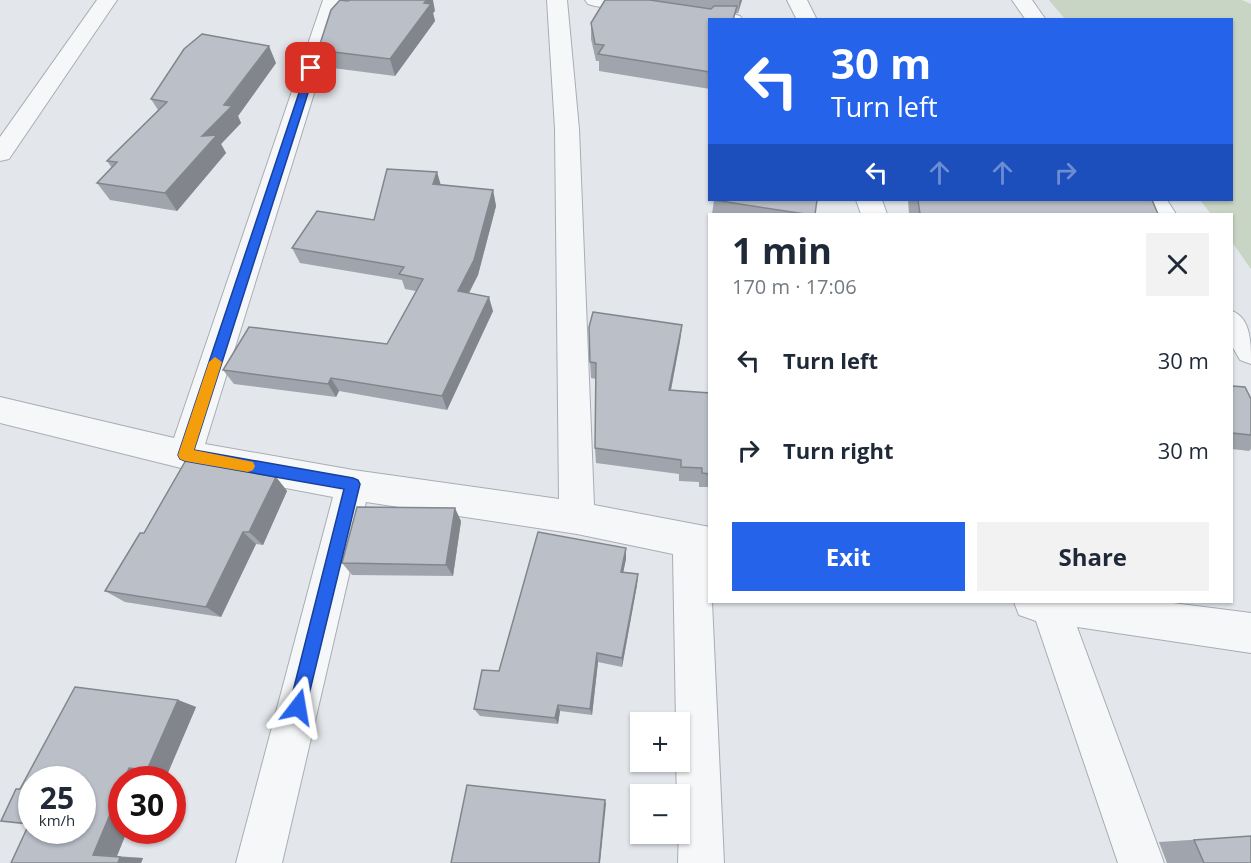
<!DOCTYPE html>
<meta charset="utf-8">
<style>
body{margin:0;font-family:"Open Sans",sans-serif;background:#f2f2f3;color:#1f2937;height:100vh;display:flex;flex-direction:column;font-size:22px;white-space:nowrap}
*{box-sizing:border-box;margin:0}
p{font-size:20px;color:#747a83}
.icon{flex:none;width:33px;height:33px;fill:none;stroke:currentColor;stroke-width:2;stroke-linecap:round;stroke-linejoin:round}
.map{position:relative;flex:1;overflow:hidden}
.side{position:absolute;left:708px;top:213px;width:525px;height:390px;display:flex;flex-direction:column;background:#fff;border-radius:0px;box-shadow:0 2px 4px #0004}
.side>*{flex:none}
.hud{position:absolute;left:708px;top:18px;width:525px;height:183px;border-radius:0px;box-shadow:0 2px 4px #0004;background:#2563eb;color:#fff;overflow:hidden}
.controls{position:absolute;left:630px;top:712px;display:grid;gap:12px}
.controls a{display:grid;place-items:center;width:60px;height:60px;border-radius:0px;background:#fff;box-shadow:0 2px 4px #0004;font-size:30px}
.speed{position:absolute;left:18px;top:766px;display:flex;gap:12px;font-size:30px;font-weight:700;text-align:center}
.speed>*{display:grid;place-content:center;width:78px;height:78px;border-radius:50%;background:#fff;box-shadow:0 2px 4px #0004;line-height:1}
.speed small{font-size:15px;font-weight:400}
.speed .limit{border:9px solid #d22;background:#fff;color:#111}
.pin{position:absolute;display:grid;place-items:center;width:51px;height:51px;color:#fff;margin:-26px;border-radius:12px;box-shadow:0 3px 9px #0006}
.me{position:absolute;width:66px;margin:-33px;rotate:14deg;stroke-linejoin:round;filter:drop-shadow(0 0 4px #0008)}
.turn{display:flex;align-items:center;gap:21px;height:126px;padding:0 24px;font-size:27px}
.turn .icon{width:78px;height:78px;stroke-width:2.5}
.turn b{display:block;font-size:42px;line-height:51px}
.lanes{display:flex;align-items:center;height:57px;padding:0 24px;background:#0003;justify-content:center;gap:30px;direction:ltr}
.lanes .off{opacity:.35}
.round{display:grid;place-items:center;flex:none;width:63px;height:63px;border-radius:0px;background:#f2f2f3}
.head{display:flex;align-items:center;justify-content:space-between;height:102px;padding:0 24px}
h1{font-size:36px;font-weight:700;line-height:45px}
.button{display:flex;gap:12px;margin-top:auto;padding:12px 24px}
.button a{flex:1;height:69px;border-radius:0px;background:#2563eb;color:#fff;font-size:24px;font-weight:700;line-height:69px;text-align:center}
.button a+a{background:#f2f2f3;color:#1f2937}
ul{padding:0;list-style:none}
li{display:flex;align-items:center;gap:18px;height:90px;padding:0 24px}
li div{flex:1}
li b{display:block;font-size:22px}
li em{font-style:normal}
.map>svg:first-child{display:block}
</style>
<div class="map">
<svg width="1251" height="863" viewBox="0 0 1251 863">
<rect width="100%" height="100%" fill="#e3e6eb"/>
<path fill="#c8d4c4" d="M1049,0H1242L1251,4V269L1232,242V214H1211L1200,200H1232V20L1065,19Z"/>
<g fill="none" stroke-linecap="round" stroke-linejoin="round">
<g stroke="#a8adb5" stroke-width="2">
<g id="minor">
<path d="M97,0H117L9,159L0,161V137Z"/>
<path d="M323,0H343L205,444L353,470L559,499L555,129L547,0H567L579,129L594,505L710,527V602H712L724,863H678L680,795H677L676,762H680V723H676L673,554L577,534L366,502L282,863H236L333,497L185,469L0,423V397L174,438Z"/>
<path d="M585,0H636L733,14L740,16L743,20H710V23L595,6L588,4Z"/>
<path d="M787,0H807L817,20H797Z"/>
<path d="M1012,0H1032L1046,20H1026Z"/>
<path d="M856,200H882L887,214H861Z"/>
<path d="M1141,200H1167L1176,214H1150Z"/>
<path d="M1232,311C1251,318 1251,343 1251,364L1240,360L1232,346Z"/>
<path d="M1014,602H1165L1251,613V653L1077,627L1164,863H1118L1036,621L1019,615Z"/>
</g>
</g>
<use href="#minor" fill="#f6f7f9" fill-rule="evenodd"/>
</g>
<g fill="#a0a4ac">
<path d="M651,0H742L738,13L710,20V89L599,71V61H596L591,39V23Z"/>
<path d="M435,11L433,13L435,21L395,76L325,67L318,50Z"/>
<path d="M276,63L238,116L241,123L221,144L226,153L177,211L110,200L97,183L112,168L107,161L158,110L151,99Z"/>
<path d="M437,172L441,185L493,190L496,206L478,275L469,293L493,311L447,410L339,391L336,397L234,384L223,370L387,344L416,291L405,289L402,280L300,263L292,248L374,220Z"/>
<path d="M714,200L815,214H712Z"/>
<path d="M908,200H1152L1158,214H909Z"/>
<path d="M682,325L680,341L671,390L710,393V487H699V482L679,481V474L596,463L595,448L596,379L591,378L590,362Z"/>
<path d="M1232,386L1251,399V449L1249,451L1232,449Z"/>
<path d="M276,477L287,491L263,545L256,544L221,617L125,602L105,591L144,533Z"/>
<path d="M461,521L453,576L352,575L342,563Z"/>
<path d="M626,548V559L623,572L638,574L637,585L622,667L598,662L592,715L560,711L558,724L480,716L474,709L499,671Z"/>
<path d="M178,700L196,707L167,775L150,772L147,780H122V831H127L117,856L143,858L141,863H11L29,824Z"/>
<path d="M1251,836V863H1167L1159,842Z"/>
</g>
<g fill="#82868c">
<path d="M427,0H433L435,11L433,13L435,21L395,76L390,59Z"/>
<path d="M740,0H742L738,13Z"/>
<path d="M269,46L276,63L238,116L241,123L221,144L226,153L177,211L165,193L202,136Z"/>
<path d="M437,172L441,187L433,184Z"/>
<path d="M493,190L496,206L478,275L462,306L458,291Z"/>
<path d="M489,297L493,311L447,410L442,396Z"/>
<path d="M682,325L680,341L668,405L669,390Z"/>
<path d="M331,378L339,391L336,397L328,384Z"/>
<path d="M276,477L287,491L263,545L249,532Z"/>
<path d="M455,508L461,521L453,576L446,565Z"/>
<path d="M243,532L256,544L221,617L206,607Z"/>
<path d="M626,548V559L621,583V572Z"/>
<path d="M638,574L637,585L622,667V658Z"/>
<path d="M597,653L598,662L592,715L590,709Z"/>
<path d="M178,700L196,707L167,775L147,770Z"/>
<path d="M558,705L560,711L558,724L555,718Z"/>
<path d="M129,768L150,772L147,780H124Z"/>
<path d="M122,786V831H127L117,856L93,855Z"/>
<path d="M605,800L606,804L600,863H599Z"/>
<path d="M120,857L143,858L141,863H118Z"/>
</g>
<g fill="#babfc8" stroke="#82868c" stroke-width="1.5" fill-rule="evenodd">
<path d="M340,0L348,1L349,0H427L424,3L431,4L390,59L318,50L331,10Z"/>
<path d="M605,0H650L711,9L714,6H737L733,20H710V72L598,54L604,45L595,44L591,23Z"/>
<path d="M202,34L269,46L224,105L232,106L202,136L217,135L165,193L97,183L117,162L107,161L167,102L151,99L184,49Z"/>
<path d="M387,169L437,172L433,184L493,190L474,260L458,291L489,297L442,396L331,378L328,384L223,370L249,327L387,344L423,279L399,274L404,267L292,248L317,211L374,220Z"/>
<path d="M714,200H817L815,214H805Z"/>
<path d="M918,200H1152L1158,214H920Z"/>
<path d="M593,312L682,325L669,390L710,393V474L702,473V468L681,467V460L595,448L596,363L590,362L589,327Z"/>
<path d="M1232,386L1245,387L1251,399V435L1232,433Z"/>
<path d="M186,460L276,477L249,532H243L206,607L105,591L140,533H144Z"/>
<path d="M357,507L455,508L446,565L342,563Z"/>
<path d="M538,532L626,548L621,572L638,574L622,658L597,653L590,709L558,705L555,718L474,709L482,670L499,671Z"/>
<path d="M75,687L178,700L147,770L129,768L124,780H122V786L93,855L120,857L118,863H11L29,824L1,821L16,789H20ZM32,780H82V831H32Z"/>
<path d="M467,785L605,800L599,863H451Z"/>
<path d="M1251,836V863H1204L1194,840Z"/>
</g>
<path fill="#2563eb" stroke="#184099" stroke-width="1.5" d="M308,66L316,68L194,450L353,478L358,480L360,484L306,707L304,713L298,716L292,713L289,707L344,489L185,461L180,459L178,455Z"/>
<path fill="#f59e0b" d="M215,357L222,362L194,450L253,462L255,466L253,470L248,472L185,461L180,459L178,455L209,362Z"/>
</svg>
<div class="controls">
<a>+</a>
<a>−</a>
</div>
<div class="speed"><div>25<small>km/h</small></div><div class="limit">30</div></div>
<div class="pin" style="left:311px;top:68px;background:#d93025"><svg class="icon" aria-label="arrive" viewBox="0 0 24 24"><path d="M6 21V4h12l-3 4 3 4H6"/></svg></div>
<svg class="me" style="left:298px;top:707px" viewBox="-20 -20 40 40"><path d="M0-17L14 15 0 8-14 15z" fill="#2563eb" stroke="#fff" stroke-width="4"/></svg>
<div class="hud">
<div class="turn"><svg class="icon" aria-label="left" viewBox="0 0 24 24"><path d="M17 20v-9H6M10 6l-5 5 5 5"/></svg><div><b>30 m</b>Turn left</div></div>
<div class="lanes"><svg class="icon" aria-label="left" viewBox="0 0 24 24"><path d="M17 20v-9H6M10 6l-5 5 5 5"/></svg><svg class="icon off" aria-label="ahead" viewBox="0 0 24 24"><path d="M12 20V5M6 11l6-6 6 6"/></svg><svg class="icon off" aria-label="ahead" viewBox="0 0 24 24"><path d="M12 20V5M6 11l6-6 6 6"/></svg><svg class="icon off" aria-label="right" viewBox="0 0 24 24"><path d="M7 20v-9h11M14 6l5 5-5 5"/></svg></div>
</div>
<section class="side">
<div class="head"><div><h1>1 min</h1><p>170 m · 17:06</p></div><a class="round"><svg class="icon" aria-label="close" viewBox="0 0 24 24"><path d="M6 6l12 12M18 6L6 18"/></svg></a></div>
<ul>
<li><svg class="icon" aria-label="left" viewBox="0 0 24 24"><path d="M17 20v-9H6M10 6l-5 5 5 5"/></svg><div><b>Turn left</b></div><em>30 m</em></li>
<li><svg class="icon" aria-label="right" viewBox="0 0 24 24"><path d="M7 20v-9h11M14 6l5 5-5 5"/></svg><div><b>Turn right</b></div><em>30 m</em></li>
</ul>
<div class="button"><a>Exit</a><a>Share</a></div>
</section>
</div>
